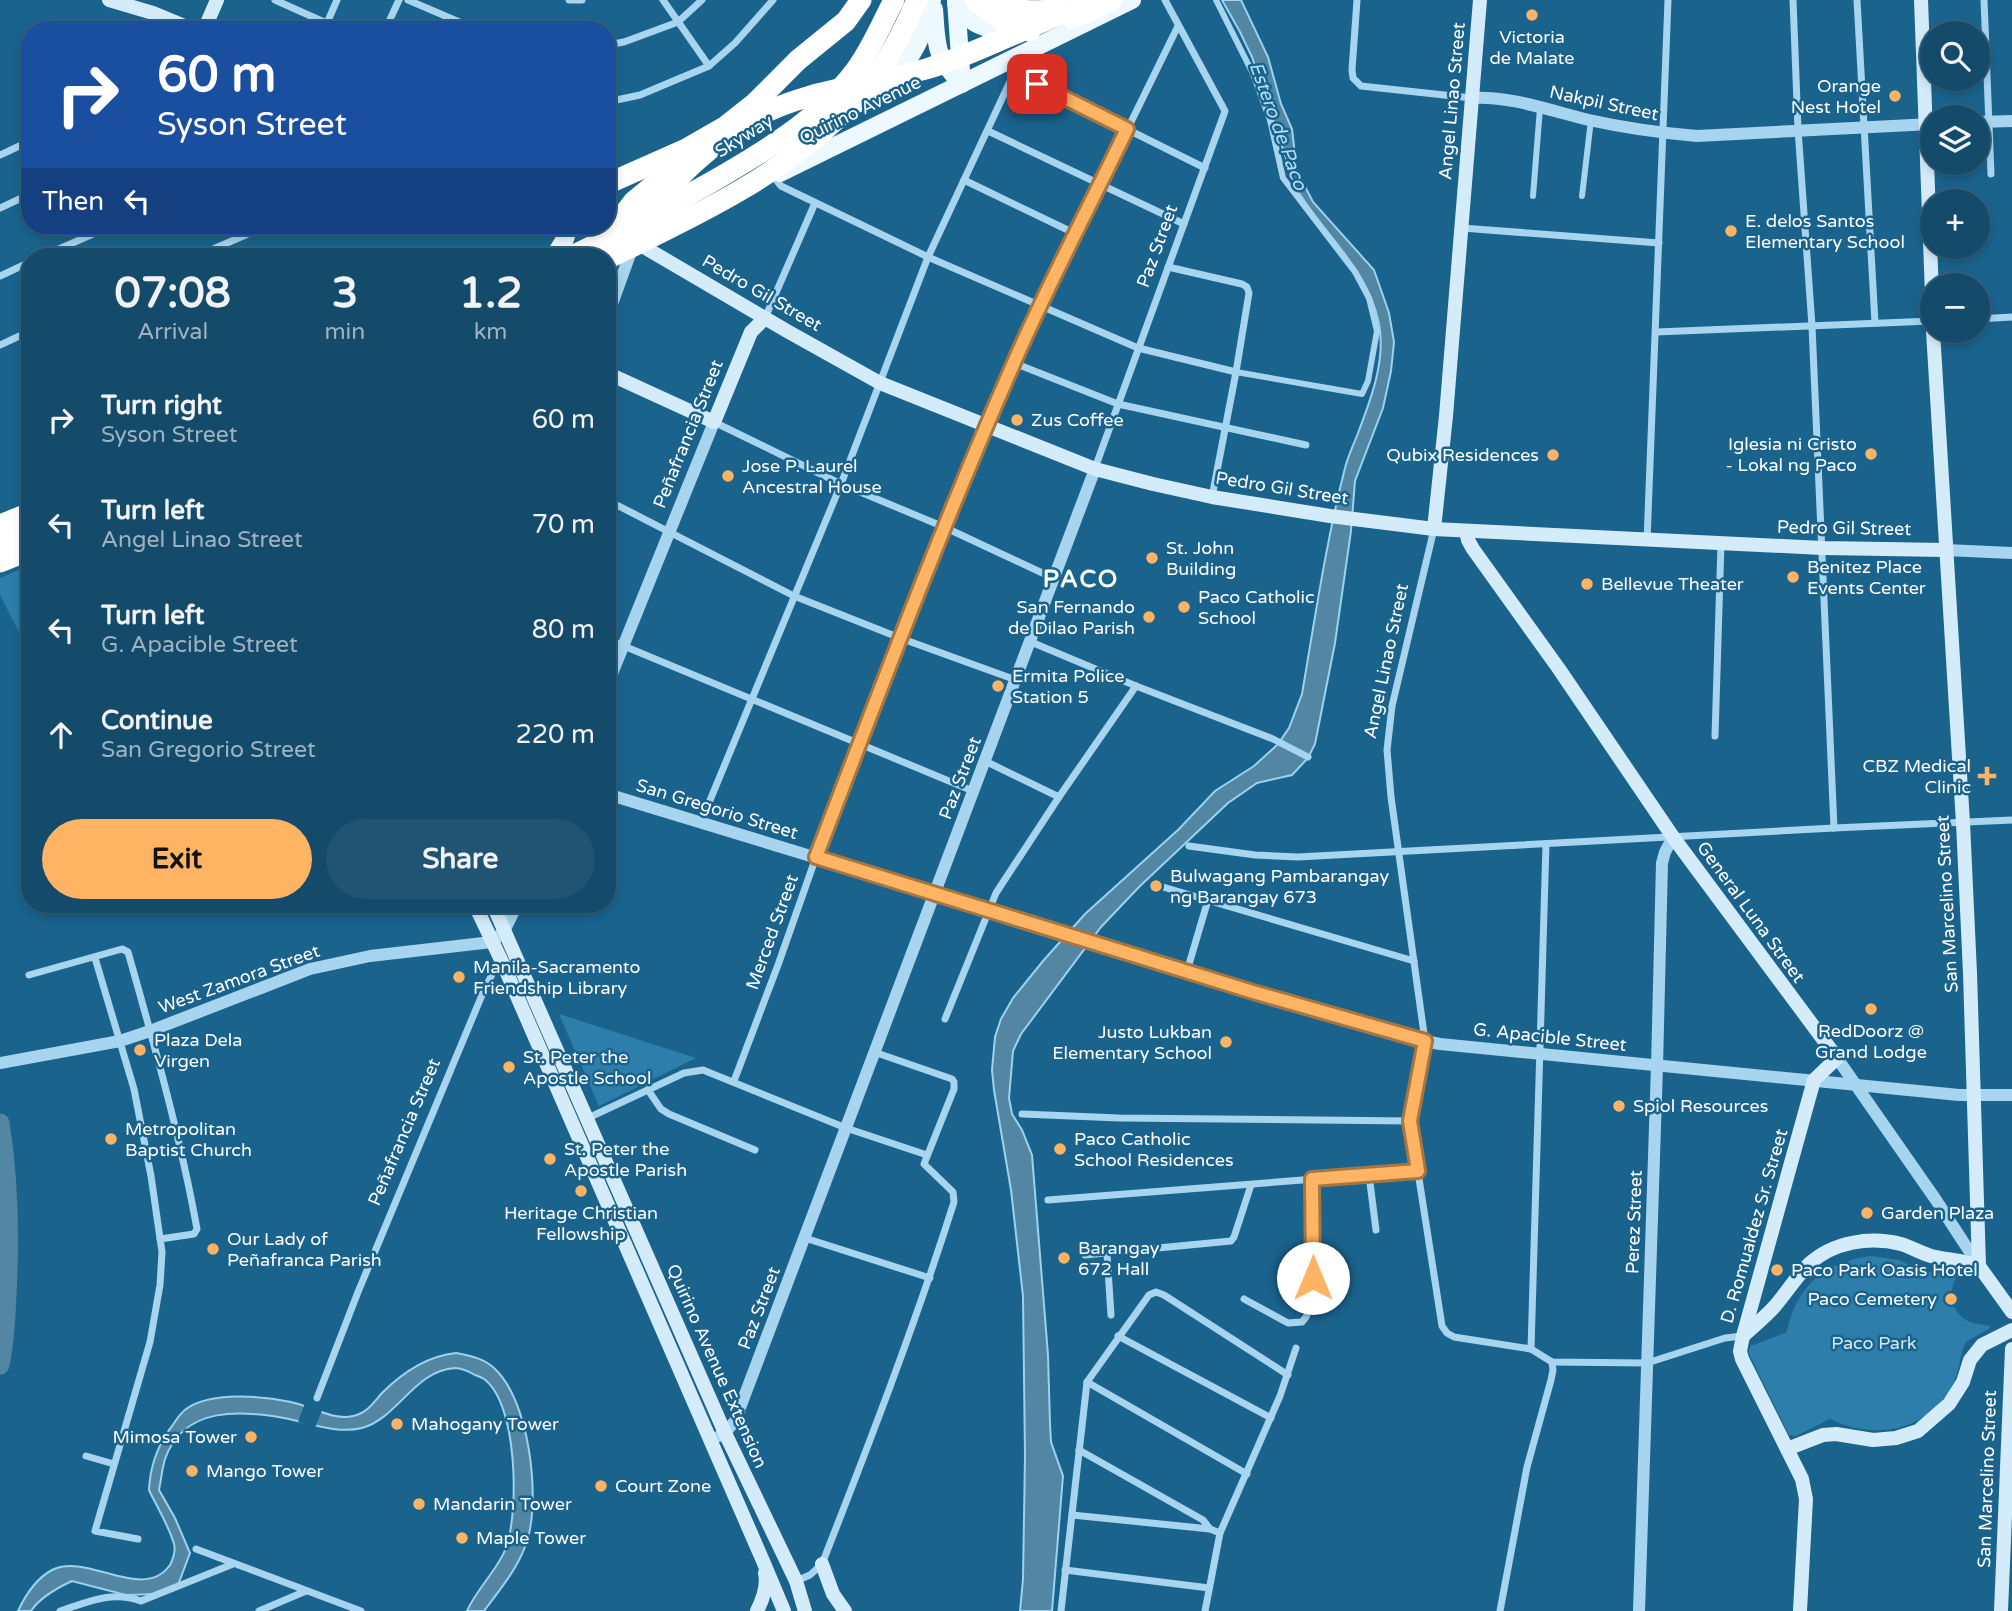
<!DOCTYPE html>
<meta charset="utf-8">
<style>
body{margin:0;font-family:"Varela Round",sans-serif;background:#215472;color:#f1f3f6;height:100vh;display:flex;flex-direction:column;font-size:26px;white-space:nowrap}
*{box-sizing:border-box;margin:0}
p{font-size:23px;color:#9db3c1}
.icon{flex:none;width:38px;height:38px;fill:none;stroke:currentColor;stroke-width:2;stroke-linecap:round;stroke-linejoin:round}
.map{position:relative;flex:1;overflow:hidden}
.side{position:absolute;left:21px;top:248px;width:595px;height:665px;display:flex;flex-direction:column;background:#144a6a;border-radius:28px;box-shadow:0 4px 10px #0003,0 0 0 2px #33627e}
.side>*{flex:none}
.guide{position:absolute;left:21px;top:21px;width:595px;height:214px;border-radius:28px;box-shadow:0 4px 10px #0003,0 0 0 2px #33627e;background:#1a4fa0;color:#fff;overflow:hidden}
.buttons{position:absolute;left:1920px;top:21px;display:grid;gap:14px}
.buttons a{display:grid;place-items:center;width:70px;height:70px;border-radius:50%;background:#144a6a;box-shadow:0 4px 10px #0003,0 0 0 2px #33627e;font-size:35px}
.pin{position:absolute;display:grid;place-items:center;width:60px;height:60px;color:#fff;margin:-30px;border-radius:14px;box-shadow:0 4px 10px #0006}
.me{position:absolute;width:77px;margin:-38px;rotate:0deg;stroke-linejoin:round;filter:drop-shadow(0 0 5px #0008)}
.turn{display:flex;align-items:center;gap:24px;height:147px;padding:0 21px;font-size:32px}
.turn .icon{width:91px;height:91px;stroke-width:2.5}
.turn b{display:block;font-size:49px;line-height:60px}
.then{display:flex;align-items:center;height:66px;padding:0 21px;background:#0003;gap:14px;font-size:26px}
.eta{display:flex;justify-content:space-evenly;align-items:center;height:119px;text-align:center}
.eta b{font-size:42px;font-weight:800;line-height:49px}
.button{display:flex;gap:14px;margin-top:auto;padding:14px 21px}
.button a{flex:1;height:80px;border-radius:42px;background:#ffb463;color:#111;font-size:28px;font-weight:800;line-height:80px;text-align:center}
.button a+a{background:#215472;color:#f1f3f6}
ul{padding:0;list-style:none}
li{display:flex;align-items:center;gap:21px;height:105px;padding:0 21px}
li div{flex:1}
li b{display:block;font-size:26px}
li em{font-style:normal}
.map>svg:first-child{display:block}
</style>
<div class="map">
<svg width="2012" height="1611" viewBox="0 0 2012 1611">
<rect width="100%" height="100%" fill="#1a638d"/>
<g fill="#2d7eab">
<path d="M30,565V654L0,595V578Z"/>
<path d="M559,1014L696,1058L599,1106Z"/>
<path d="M1871,1256L1899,1260L1926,1273L1960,1263L1964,1266C1947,1283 1946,1314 1973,1323C1978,1324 1984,1325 1990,1326V1328L1966,1342C1960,1353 1960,1367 1955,1379C1933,1430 1878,1442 1830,1419L1796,1436L1789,1435L1749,1354V1349L1751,1346L1787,1332C1796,1286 1825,1262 1871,1256Z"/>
</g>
<g fill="#5386a2" stroke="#9ad2f0" stroke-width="2">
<path d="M1222,0H1241L1268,57L1281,104L1292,129L1297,171L1313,202L1374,270L1389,313L1394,342L1391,371L1383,408L1355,481L1351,531L1335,643L1315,744L1308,758L1292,775L1257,783L1228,803L1139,887L1101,927L1021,1034L1013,1051L1009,1098L1012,1114L1022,1130L1032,1155L1048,1355L1050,1424L1051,1442L1063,1476L1052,1611H1020L1023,1579L1025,1456L1023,1296L1011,1190L994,1090L992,1070L995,1037L1001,1019L1013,998L1043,961L1085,914L1179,829L1215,791L1254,766L1278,744L1289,728L1302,694C1315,618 1326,542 1345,468C1348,456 1354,444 1358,433C1371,399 1386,360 1379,324C1368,268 1323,234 1296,188L1252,57L1240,32Z"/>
<path d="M456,1353C470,1356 484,1358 495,1369C529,1401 540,1494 528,1538C520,1566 501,1588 484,1611H467C477,1588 497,1571 506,1548C519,1512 518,1404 484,1379C481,1377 478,1376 475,1375C468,1371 462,1368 455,1368C415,1370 398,1418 362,1428C338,1434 312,1424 289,1419C243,1410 184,1405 165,1459C162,1469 161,1480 159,1490L175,1518L190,1553L178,1585L156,1594L126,1595L72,1581C57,1588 40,1597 31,1611H18C25,1596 37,1578 52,1570C87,1552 143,1603 170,1565C173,1559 176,1551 174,1544C169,1526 157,1507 149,1490C150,1467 156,1449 169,1430C174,1424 179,1414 186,1409C211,1391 263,1396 291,1402C310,1406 334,1421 353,1416C367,1413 373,1403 382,1393C403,1372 427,1356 456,1353Z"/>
</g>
<path fill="#1a638d" d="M305,1403L323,1408L315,1428L298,1422Z"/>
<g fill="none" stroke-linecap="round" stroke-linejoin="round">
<path stroke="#5386a2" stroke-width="19" d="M0,1123C9,1179 10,1238 7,1295C6,1319 5,1342 0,1365"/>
<g stroke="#a7d4ee" stroke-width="6">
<path d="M1216,0L1253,74L1270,120L1283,178L1355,272L1369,298L1377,331L1368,381L1362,394L1236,372"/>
<path d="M1533,196L1540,108"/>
<path d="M1582,196L1591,120"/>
</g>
<g stroke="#a7d4ee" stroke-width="7">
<path d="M275,0L342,30"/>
<path d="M408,0L478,30"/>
<path d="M569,0H582"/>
<path d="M663,0L709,66"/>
<path d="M1357,0L1352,70L1353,78L1361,86L1472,98"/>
<path d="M1793,0L1798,129L1812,326L1834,828"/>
<path d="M1857,0L1875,323"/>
<path d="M1984,0L1991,174"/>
<path d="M327,23L337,0"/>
<path d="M385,30L399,0"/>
<path d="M607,45L624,42L678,22L702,0"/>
<path d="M1013,70L1014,73L1205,168"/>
<path d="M607,102L640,95L709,66L735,43L773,0"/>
<path d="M988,131L1184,224"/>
<path d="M0,155L30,141"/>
<path d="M773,176L781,186L928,257L1138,348L1236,372"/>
<path d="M964,180L1076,234"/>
<path d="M0,208L30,194"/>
<path d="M1462,228L1659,243"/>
<path d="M41,257L111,226"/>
<path d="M195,257L266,226"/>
<path d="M1168,267L1242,284L1247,287L1249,293L1236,372L1212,497"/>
<path d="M0,276L30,262"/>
<path d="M765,318L815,203"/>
<path d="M1978,319L2012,317"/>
<path d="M1656,332L1932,321"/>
<path d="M0,345L30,331"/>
<path d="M1014,363L1118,404L1306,445"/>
<path d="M714,422L841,484L944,527L1053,578"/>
<path d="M1095,468L1224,114L1225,111L1165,0"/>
<path d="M607,500L794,596L900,638L1016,680"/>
<path d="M1434,529L1392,706L1387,750L1391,797L1425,1041L1410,1121L1442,1326L1447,1333L1454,1337L1531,1349L1552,1362L1647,1363L1725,1338L1742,1336"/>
<path d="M1647,541L1668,0"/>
<path d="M607,639L973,791"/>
<path d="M1031,642L1136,686L1273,739L1308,757"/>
<path d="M1715,736L1721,544"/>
<path d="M985,761L1059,797"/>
<path d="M701,822L841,484L928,257L1014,73"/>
<path d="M1189,846L1255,855L1298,857L1834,828L2012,820"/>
<path d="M1163,887L1414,961"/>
<path d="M95,958L134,1089L151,1176L162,1252L160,1285L150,1342L95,1531L138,1539"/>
<path d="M1187,971L1208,900"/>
<path d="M29,975L122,949L128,952C154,1044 180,1135 197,1229L194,1234L160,1239"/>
<path d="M945,1019L996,893L1059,797L1136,686"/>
<path d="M734,1081L778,965L816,857L900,638L986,426L1041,306L1178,26"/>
<path d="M648,1090L661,1109L669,1114L755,1150"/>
<path d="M1022,1114L1119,1118L1410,1121"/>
<path d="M588,1118L684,1073L703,1070L846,1128L927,1155"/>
<path d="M1369,1175L1376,1230"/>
<path d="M1048,1200L1418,1171"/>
<path d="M805,1238L930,1278"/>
<path d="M1107,1254L1111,1315"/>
<path d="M1085,1255L1231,1241L1234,1237L1251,1185"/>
<path d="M1244,1299L1288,1323L1302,1322L1306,1317L1313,1303L1312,1179"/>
<path d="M1118,1336L1271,1418"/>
<path d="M1531,1349L1546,844"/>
<path d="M1087,1382L1247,1474"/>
<path d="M317,1398L358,1292L482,995L494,970L503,964"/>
<path d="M1079,1450L1203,1520L1210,1529L1220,1533"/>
<path d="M86,1456L114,1464"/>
<path d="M1072,1515L1210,1529"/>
<path d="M196,1549L361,1611"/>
<path d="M1065,1570L1209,1588"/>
<path d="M796,1581L810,1575L822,1564C869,1444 915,1325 954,1202L953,1192L924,1164L954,1089V1082L952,1079L874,1052"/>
<path d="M60,1611C88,1602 112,1590 141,1601L233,1564"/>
<path d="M259,1611L306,1591"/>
<path d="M1061,1611L1087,1382L1149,1295L1156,1292L1164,1295L1288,1375"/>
<path d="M1205,1611L1220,1533L1280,1396L1296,1348"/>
<path d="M1500,1611L1527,1467L1551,1380L1553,1370L1552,1362"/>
</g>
<g stroke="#a7d4ee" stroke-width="12">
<path d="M1472,98C1512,96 1551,111 1589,120C1625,128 1661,133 1697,136L1932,124"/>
<path d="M1978,122L2012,121"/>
<path d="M607,318L633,246"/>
<path d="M1946,550L2012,553"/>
<path d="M607,686L714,422"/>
<path d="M607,794L1405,1037L1440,1044L1959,1095H2012"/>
<path d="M1837,1058L1936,1200L1979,1266"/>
<path d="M0,1063L120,1041L150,1031L310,969L370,956L492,942L504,931L517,905"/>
<path d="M719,1436L725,1433L735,1421L1095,469"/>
<path d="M1639,1611L1657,1066L1662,863L1665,852L1673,837"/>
</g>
<g stroke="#d4ecfa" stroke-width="14">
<path d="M109,0L153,13L194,30"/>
<path d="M1921,0L1932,295"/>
<path d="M204,30L217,0"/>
<path d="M632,240L787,331L880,383L1095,469L1153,484L1212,497L1330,516L1434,529L1822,548L1946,550"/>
<path d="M1933,331L1963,823L1970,973L1979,1266"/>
<path d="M607,373L714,422L751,332L765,318"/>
<path d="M1434,529L1446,416L1480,0"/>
<path d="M1466,531L1468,540L1473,549L1559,669L1673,837L1837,1058L1814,1080L1743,1336L1740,1351L1742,1359L1802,1479L1806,1499L1800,1611"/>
<path d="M475,905L503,964L763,1561L784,1611"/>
<path d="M493,905L725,1433L796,1581L805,1611"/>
<path d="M1979,1266L2012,1312"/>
<path d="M1743,1336C1754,1326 1765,1317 1775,1306C1787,1292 1796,1277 1809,1264C1833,1242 1870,1236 1901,1244C1911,1247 1921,1253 1931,1256C1947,1260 1963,1260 1979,1266"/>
<path d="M1787,1449L1823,1435L1836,1434L1873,1440L1896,1438L1918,1431L1949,1404L1963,1382L1970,1360L1982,1345L2012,1330"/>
<path d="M822,1564L833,1594L845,1611"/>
<path d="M757,1611C763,1599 768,1586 765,1573"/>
<path d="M2001,1611L2012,1349"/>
</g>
<g stroke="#edf8ff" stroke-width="18">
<path d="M956,0L961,71"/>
<path d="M956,3C969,25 987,32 1011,29"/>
<path d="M934,9C937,46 934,56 962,84"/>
<path d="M891,79C914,58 926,30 932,0"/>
<path d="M855,105L908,79"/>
<path d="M780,173L1132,0"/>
<path d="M554,257L565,239L569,226"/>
</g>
<g stroke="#fff" stroke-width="21">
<path d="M1072,19L1112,0"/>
<path d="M607,184L686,149L726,126L755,103L798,60L846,21L861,0"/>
<path d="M613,228L634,201L651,187L684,170"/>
<path d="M0,525L30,513"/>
<path d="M0,541L30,529"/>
<path d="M0,562L30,550"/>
</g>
<g stroke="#fff" stroke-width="21">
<path d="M975,0L1010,26L1030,31"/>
<path d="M995,0C1016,13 1035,12 1059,9"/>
<path d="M631,228C669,188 705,146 753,119C804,90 870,85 926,69C950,62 973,52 996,42C1027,29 1057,16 1088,1"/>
<path d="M570,257C617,235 662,210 708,184C762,153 817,121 855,71C871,50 882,23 894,0"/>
<path d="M607,259C691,218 779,178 845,111C855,101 867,91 874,80C891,55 905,28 917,0"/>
</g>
</g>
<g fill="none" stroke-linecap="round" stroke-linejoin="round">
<g stroke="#a67540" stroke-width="18">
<path id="route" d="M1037,84L1127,129C1089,208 1047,286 1012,367C941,528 879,693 816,857L1253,992L1425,1041L1410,1121L1418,1171L1312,1179L1313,1278"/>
</g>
<use href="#route" stroke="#ffb463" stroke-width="12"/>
</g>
<g fill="#ffb463" stroke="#1a638d" stroke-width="2.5">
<circle cx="1532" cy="15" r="7"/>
<circle cx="1895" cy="96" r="7"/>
<circle cx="1731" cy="231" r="7"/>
<circle cx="1017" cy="420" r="7"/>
<circle cx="1871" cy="454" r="7"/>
<circle cx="1553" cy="455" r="7"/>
<circle cx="728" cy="476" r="7"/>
<circle cx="1152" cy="558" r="7"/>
<circle cx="1793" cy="577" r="7"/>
<circle cx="1587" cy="584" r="7"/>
<circle cx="1184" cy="607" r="7"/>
<circle cx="1149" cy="617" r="7"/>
<circle cx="998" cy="686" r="7"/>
<path d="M1983.5 765.5h7v7h7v7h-7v7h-7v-7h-7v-7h7z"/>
<circle cx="1156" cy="886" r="7"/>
<circle cx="459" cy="977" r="7"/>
<circle cx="1871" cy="1009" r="7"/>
<circle cx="1226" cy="1042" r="7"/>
<circle cx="140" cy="1050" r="7"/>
<circle cx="509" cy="1067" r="7"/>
<circle cx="1619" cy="1106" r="7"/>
<circle cx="111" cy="1139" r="7"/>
<circle cx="1060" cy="1149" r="7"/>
<circle cx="550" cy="1159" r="7"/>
<circle cx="581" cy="1191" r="7"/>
<circle cx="1867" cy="1213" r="7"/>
<circle cx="213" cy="1249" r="7"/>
<circle cx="1064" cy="1258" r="7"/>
<circle cx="1777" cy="1270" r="7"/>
<circle cx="1951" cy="1299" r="7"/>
<circle cx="397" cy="1424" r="7"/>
<circle cx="251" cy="1437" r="7"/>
<circle cx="192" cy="1471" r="7"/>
<circle cx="601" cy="1486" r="7"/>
<circle cx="419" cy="1504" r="7"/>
<circle cx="462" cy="1538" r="7"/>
</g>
<g text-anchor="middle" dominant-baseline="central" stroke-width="5" stroke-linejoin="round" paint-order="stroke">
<g font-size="18" fill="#fff" stroke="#1a638d" text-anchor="start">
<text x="1532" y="37" text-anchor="middle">Victoria<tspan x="1532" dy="21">de Malate</tspan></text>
<text x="1881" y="86" text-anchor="end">Orange<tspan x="1881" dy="21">Nest Hotel</tspan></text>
<text x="1745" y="221">E. delos Santos<tspan x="1745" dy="21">Elementary School</tspan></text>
<text x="1031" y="420">Zus Coffee</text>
<text x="1857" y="444" text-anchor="end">Iglesia ni Cristo<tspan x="1857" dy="21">- Lokal ng Paco</tspan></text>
<text x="1539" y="455" text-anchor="end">Qubix Residences</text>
<text x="742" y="466">Jose P. Laurel<tspan x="742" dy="21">Ancestral House</tspan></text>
<text x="1166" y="548">St. John<tspan x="1166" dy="21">Building</tspan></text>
<text x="1807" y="567">Benitez Place<tspan x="1807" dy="21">Events Center</tspan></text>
<text x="1601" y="584">Bellevue Theater</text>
<text x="1198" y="597">Paco Catholic<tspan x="1198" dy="21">School</tspan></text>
<text x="1135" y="607" text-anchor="end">San Fernando<tspan x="1135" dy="21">de Dilao Parish</tspan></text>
<text x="1012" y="676">Ermita Police<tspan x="1012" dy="21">Station 5</tspan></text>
<text x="1971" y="766" text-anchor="end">CBZ Medical<tspan x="1971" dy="21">Clinic</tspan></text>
<text x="1170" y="876">Bulwagang Pambarangay<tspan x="1170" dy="21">ng Barangay 673</tspan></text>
<text x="473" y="967">Manila-Sacramento<tspan x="473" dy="21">Friendship Library</tspan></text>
<text x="1871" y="1031" text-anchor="middle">RedDoorz @<tspan x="1871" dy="21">Grand Lodge</tspan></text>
<text x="1212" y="1032" text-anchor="end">Justo Lukban<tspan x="1212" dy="21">Elementary School</tspan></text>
<text x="154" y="1040">Plaza Dela<tspan x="154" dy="21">Virgen</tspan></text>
<text x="523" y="1057">St. Peter the<tspan x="523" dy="21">Apostle School</tspan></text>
<text x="1633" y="1106">Spiol Resources</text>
<text x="125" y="1129">Metropolitan<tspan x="125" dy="21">Baptist Church</tspan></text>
<text x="1074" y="1139">Paco Catholic<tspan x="1074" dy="21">School Residences</tspan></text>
<text x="564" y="1149">St. Peter the<tspan x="564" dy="21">Apostle Parish</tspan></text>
<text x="581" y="1213" text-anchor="middle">Heritage Christian<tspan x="581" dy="21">Fellowship</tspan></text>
<text x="1881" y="1213">Garden Plaza</text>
<text x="227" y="1239">Our Lady of<tspan x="227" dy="21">Peñafranca Parish</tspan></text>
<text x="1078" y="1248">Barangay<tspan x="1078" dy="21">672 Hall</tspan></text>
<text x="1791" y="1270">Paco Park Oasis Hotel</text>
<text x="1937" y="1299" text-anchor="end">Paco Cemetery</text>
<text x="411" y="1424">Mahogany Tower</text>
<text x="237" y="1437" text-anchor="end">Mimosa Tower</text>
<text x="206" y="1471">Mango Tower</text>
<text x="615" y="1486">Court Zone</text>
<text x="433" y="1504">Mandarin Tower</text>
<text x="476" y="1538">Maple Tower</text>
</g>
<g font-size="18" fill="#fff" stroke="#1a638d">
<text transform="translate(1452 101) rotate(-85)">Angel Linao Street</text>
<text transform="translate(1604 103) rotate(12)">Nakpil Street</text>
<text transform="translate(860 110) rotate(-26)">Quirino Avenue</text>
<text transform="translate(744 136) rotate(-32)">Skyway</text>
<text transform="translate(1157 246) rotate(-70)">Paz Street</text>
<text transform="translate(762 293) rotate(30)">Pedro Gil Street</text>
<text transform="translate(688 434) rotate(-68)">Peñafrancia Street</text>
<text transform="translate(1282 488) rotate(9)">Pedro Gil Street</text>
<text transform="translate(1844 528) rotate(1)">Pedro Gil Street</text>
<text transform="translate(1386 661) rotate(-78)">Angel Linao Street</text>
<text transform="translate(960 778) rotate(-69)">Paz Street</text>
<text transform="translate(717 809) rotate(17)">San Gregorio Street</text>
<text transform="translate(1947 904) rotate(-93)">San Marcelino Street</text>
<text transform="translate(1751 912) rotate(54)">General Luna Street</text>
<text transform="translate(772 932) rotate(-70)">Merced Street</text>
<text transform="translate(239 979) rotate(-20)">West Zamora Street</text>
<text transform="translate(1550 1037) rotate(6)">G. Apacible Street</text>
<text transform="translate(404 1132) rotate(-67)">Peñafrancia Street</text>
<text transform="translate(1634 1222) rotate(-88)">Perez Street</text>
<text transform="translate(1754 1226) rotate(-74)">D. Romualdez Sr. Street</text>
<text transform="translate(759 1308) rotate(-69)">Paz Street</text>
<text transform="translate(717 1366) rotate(66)">Quirino Avenue Extension</text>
<text transform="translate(1987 1479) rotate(-88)">San Marcelino Street</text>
</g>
<g font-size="18" fill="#cdeafa" stroke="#1a638d">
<text x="1874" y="1343">Paco Park</text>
</g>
<g font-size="19" font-style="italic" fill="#b3def5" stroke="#1a638d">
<text transform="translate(1278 126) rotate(70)">Estero de Paco</text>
</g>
<g font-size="24" font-weight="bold" letter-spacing="2" fill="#fff" stroke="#1a638d">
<text x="1081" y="579">PACO</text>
</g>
</g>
</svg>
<div class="buttons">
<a><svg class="icon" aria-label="search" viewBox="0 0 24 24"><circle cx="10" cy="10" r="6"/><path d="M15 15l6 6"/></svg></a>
<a><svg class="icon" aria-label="layers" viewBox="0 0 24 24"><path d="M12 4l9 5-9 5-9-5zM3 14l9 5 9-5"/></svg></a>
<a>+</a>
<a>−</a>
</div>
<div class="pin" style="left:1037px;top:84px;background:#d93025"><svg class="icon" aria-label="arrive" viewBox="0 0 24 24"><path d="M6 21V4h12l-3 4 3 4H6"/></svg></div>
<svg class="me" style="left:1313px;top:1278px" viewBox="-20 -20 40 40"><circle r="19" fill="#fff"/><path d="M0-13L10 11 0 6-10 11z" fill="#ffb463"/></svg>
<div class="guide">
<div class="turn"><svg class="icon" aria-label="right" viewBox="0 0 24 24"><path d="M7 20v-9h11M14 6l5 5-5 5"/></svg><div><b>60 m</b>Syson Street</div></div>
<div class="then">Then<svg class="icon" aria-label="left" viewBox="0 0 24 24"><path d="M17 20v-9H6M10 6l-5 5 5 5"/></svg></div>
</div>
<section class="side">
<div class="eta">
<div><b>07:08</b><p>Arrival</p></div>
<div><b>3</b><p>min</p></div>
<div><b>1.2</b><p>km</p></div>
</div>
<ul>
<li><svg class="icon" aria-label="right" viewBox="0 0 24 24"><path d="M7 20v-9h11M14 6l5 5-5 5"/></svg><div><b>Turn right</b><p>Syson Street</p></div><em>60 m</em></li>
<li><svg class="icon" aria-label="left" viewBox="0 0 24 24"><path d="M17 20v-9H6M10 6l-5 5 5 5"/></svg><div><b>Turn left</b><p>Angel Linao Street</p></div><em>70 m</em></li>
<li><svg class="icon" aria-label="left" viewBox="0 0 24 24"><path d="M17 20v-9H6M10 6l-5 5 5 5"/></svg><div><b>Turn left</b><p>G. Apacible Street</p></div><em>80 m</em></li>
<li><svg class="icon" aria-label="ahead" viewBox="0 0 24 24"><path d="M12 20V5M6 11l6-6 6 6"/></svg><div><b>Continue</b><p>San Gregorio Street</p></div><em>220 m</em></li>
</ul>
<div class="button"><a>Exit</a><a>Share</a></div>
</section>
</div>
